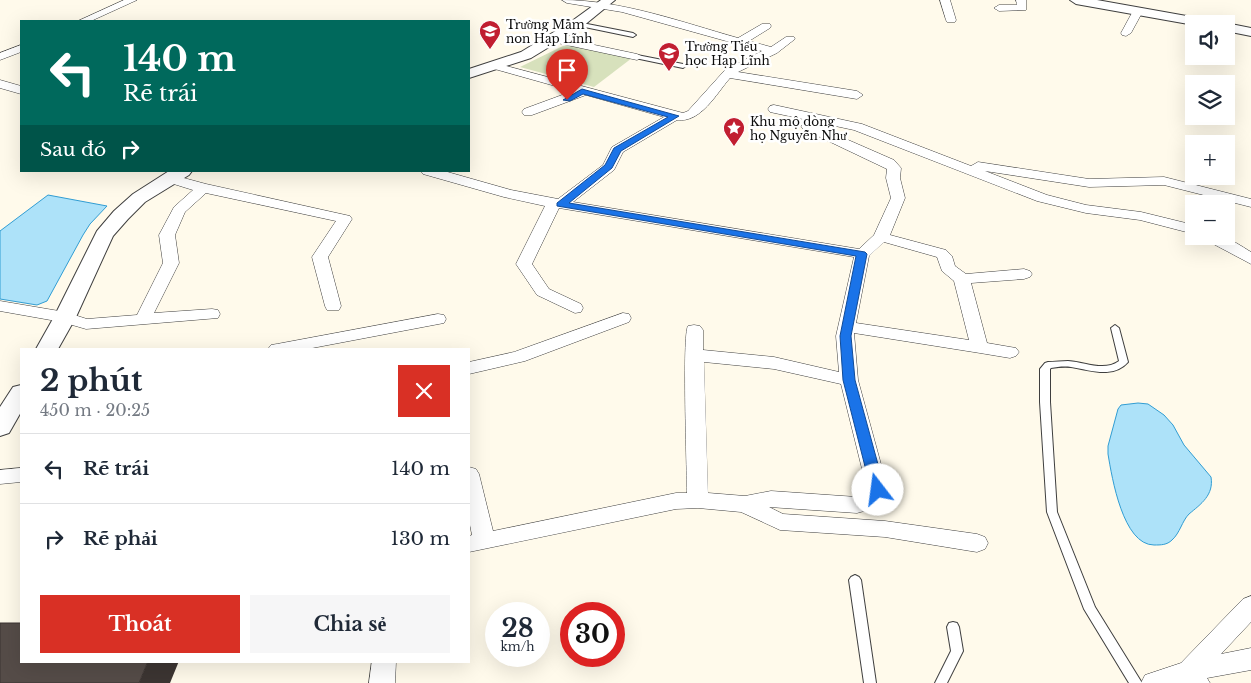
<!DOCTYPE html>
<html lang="vi">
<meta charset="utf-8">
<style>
body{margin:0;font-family:"Libre Baskerville",serif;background:#f6f6f7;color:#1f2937;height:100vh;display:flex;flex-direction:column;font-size:19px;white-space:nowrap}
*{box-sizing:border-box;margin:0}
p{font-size:16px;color:#747a83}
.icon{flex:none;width:28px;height:28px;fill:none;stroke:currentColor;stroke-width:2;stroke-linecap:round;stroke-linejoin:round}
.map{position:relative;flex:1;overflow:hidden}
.panel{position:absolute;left:20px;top:348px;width:450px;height:315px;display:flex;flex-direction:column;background:#fff;border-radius:0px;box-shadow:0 5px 20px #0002}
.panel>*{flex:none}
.top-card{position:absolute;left:20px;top:20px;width:450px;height:152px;border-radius:0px;box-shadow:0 5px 20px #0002;background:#00695c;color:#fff;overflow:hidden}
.controls{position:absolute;left:1185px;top:15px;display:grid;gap:10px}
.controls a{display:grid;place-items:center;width:50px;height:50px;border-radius:0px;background:#fff;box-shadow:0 5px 20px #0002;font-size:25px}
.speed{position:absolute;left:485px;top:602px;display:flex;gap:10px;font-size:25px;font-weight:700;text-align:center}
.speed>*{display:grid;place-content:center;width:65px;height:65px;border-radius:50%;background:#fff;box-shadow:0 5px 20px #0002;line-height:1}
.speed small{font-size:12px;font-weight:400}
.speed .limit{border:8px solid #d22;background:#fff;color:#111}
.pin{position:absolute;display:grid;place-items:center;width:42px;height:42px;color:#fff;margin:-51px -21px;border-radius:50% 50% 50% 0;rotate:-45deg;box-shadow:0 0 5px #0007}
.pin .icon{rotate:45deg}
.me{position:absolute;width:55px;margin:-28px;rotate:345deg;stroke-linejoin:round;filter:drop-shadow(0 0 4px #0008)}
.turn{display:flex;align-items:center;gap:18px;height:105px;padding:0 20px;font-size:22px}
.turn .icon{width:65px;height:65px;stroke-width:2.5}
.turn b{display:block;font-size:35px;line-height:42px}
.then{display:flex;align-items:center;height:48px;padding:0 20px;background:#0003;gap:10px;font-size:19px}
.round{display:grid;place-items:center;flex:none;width:52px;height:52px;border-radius:0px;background:#f6f6f7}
.headline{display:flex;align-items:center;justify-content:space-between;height:85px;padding:0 20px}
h1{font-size:30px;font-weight:800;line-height:38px}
.action{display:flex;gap:10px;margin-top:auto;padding:10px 20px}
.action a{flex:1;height:58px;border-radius:0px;background:#d93025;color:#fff;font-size:20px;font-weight:800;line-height:58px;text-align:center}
.action a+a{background:#f6f6f7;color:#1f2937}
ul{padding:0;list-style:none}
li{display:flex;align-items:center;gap:15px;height:70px;padding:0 20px;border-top:1px solid #e0e1e3}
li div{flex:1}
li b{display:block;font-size:19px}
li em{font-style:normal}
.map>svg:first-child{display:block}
</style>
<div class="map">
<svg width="1251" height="683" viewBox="0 0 1251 683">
<rect width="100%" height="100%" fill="#fffaeb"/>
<path fill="#d7e1bc" d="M567,44L632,58L594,87L520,67Z"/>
<g fill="#ade2f9" stroke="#319dd3">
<path d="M48,195L107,206L90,224L83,235L47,301L37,305L0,299V231Z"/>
<path d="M1138,403L1148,404L1164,415L1173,425L1184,445L1211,477C1214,495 1201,504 1189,514C1182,521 1180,533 1172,540C1167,545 1161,545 1154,545C1123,545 1112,478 1108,454V446L1118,409L1121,405Z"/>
</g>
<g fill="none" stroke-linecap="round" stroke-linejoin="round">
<g stroke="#3f3f3f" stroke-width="2">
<g id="service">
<path d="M577,22L633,33L636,35L633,37L575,25V23Z"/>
<path d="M637,55L683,64L686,66L683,68L635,58L634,57Z"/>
<path d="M1115,325L1119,328L1128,362C1113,379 1090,370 1071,367C1064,366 1057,367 1051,368L1050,369V402L1057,512L1095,607L1142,683H1129L1084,609L1047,512L1040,402V369L1045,363L1048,362C1055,362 1062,361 1068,361C1085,362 1104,372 1119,361L1111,328Z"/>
<path d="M855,575L859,577L861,580L876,683H864L849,580L851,577Z"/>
<path d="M953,622L957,623L959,627L963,651L947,683H935L951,651L947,627L949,623Z"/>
</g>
</g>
<g stroke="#3f3f3f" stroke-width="1">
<g id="minor">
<path d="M124,0H137L91,21H78Z"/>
<path d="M562,0C622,0 681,22 738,38L762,24H770L771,26L770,28L749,41L771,47L786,37H794L795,39L777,53L738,72L857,91L863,95L857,99L730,78C716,94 701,123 677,120L623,152L614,170L573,202L859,249L874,235L891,198L886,178L887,169L803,129L801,126L807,122L894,160L901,168L900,178L905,198L890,235L946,250L952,256L955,266L966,274L1024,269L1030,271L1032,274L1030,277L1024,279L971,283L987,343L1016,348L1019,352L1016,356L1010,358L980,353L854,333L858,380L888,490L875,508L857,513L769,507L783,514L885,521L977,534L985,537L988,543L985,549L977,552L885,537L780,530L741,512L698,508L676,509L469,552V536L472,535L469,520V467L476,469L479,474L493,531L676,493H687C687,471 682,335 688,326L694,325L700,326L703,330V350L774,357L839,372L836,336L854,257L559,208L532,264L549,289L581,304L583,308L581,312L575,313L537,295L516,264L545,206L504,197L423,174L421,171H444L511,190L558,199L603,165L612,147L664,117L586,95L532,115H524L522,112L524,109L573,91L491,68L489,66L491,64H499L683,113L688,111L725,70L762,51L622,12L567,3ZM884,242L937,257L942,271L954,281L969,340L856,323L869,256ZM704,362L774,369L841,384L867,489L861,496L857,497L771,491L745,496L708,493Z"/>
<path d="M940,0H950L956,20L955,22H947L946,20Z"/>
<path d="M1016,0H1026V10L999,11L994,8L999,5H1017Z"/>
<path d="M1138,8L1143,11L1131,33L1126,36L1122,35L1121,33L1134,9Z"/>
<path d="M552,36L637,54L643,57L637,60L548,41L547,39L548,37Z"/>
<path d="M21,45V52L0,60V53Z"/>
<path d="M0,80L21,86V94L0,88Z"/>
<path d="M774,105L862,124L971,166L978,162L1089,179L1164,177L1251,199V207L1164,185L1089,187L985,171L1047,195L1086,205L1141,212L1194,225V234L1140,220L1086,213L1037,201L854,130L770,112L768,109L770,106Z"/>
<path d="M169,174L206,184L350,216L352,219L328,257L341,306L339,310H327L325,306L312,257L336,221L206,193L185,212L175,235L179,263L154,313L212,309L218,310L220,314L218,318L86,329L62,322L0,311V301L65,312L87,319L137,315L163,263L159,235L174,207L193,190L164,181L162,178L164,175Z"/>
<path d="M1202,236C1227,236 1230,239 1251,252V264L1204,239Z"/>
<path d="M623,313L629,314L631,318L629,322L525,361L469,374V362L514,352Z"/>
<path d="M438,314L444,315L446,319L444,323L307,349H268L271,345L277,344Z"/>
<path d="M21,468V482L0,484V470Z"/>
<path d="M1251,596V622L1221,654L1251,648V670L1207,678L1210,683H1141L1145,675L1181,663L1243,599Z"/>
<path d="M372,661H396L395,683H369Z"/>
</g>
</g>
<g stroke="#3f3f3f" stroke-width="2">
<g id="tertiary">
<path d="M601,0H615L582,27L531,58L469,78V69L521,52L572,21Z"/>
<path d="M1070,0H1097L1209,20L1216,24L1194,25L1076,4Z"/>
<path d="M1226,23L1251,28V36L1226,31V24H1223Z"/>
<path d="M169,171H192L189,175L145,202L128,219L113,236L76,317L58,349H36L54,317L97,231L114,211L133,194Z"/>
<path d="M21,385V412L9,433L0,436V407L13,387Z"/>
</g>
</g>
<use href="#service" fill="#fff" fill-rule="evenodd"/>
<use href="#minor" fill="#fff" fill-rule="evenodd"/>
<use href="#tertiary" fill="#fff" fill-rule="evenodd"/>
</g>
<path fill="#3c3532" d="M148,661H179L170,683H139Z"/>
<path fill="#554c48" stroke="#3c3532" d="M0,623H21V661H148L139,683H0Z"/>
<path fill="#1a73e8" stroke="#114b97" d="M582,89L679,116L621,151L612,168L569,203L865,252L867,254L851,336L855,380L885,490L883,494H873L871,490L843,380L840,336L856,256L557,206V203L605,165L614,148L668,117L583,94L570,101L563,100Z"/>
<defs>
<g id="school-pin" transform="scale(1.125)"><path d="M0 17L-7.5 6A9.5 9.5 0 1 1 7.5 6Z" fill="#c11e31" stroke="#fff"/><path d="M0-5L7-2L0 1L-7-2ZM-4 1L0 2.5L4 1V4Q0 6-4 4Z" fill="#fff"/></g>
<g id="sight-pin" transform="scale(1.125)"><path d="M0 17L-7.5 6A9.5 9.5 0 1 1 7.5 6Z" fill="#c11e31" stroke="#fff"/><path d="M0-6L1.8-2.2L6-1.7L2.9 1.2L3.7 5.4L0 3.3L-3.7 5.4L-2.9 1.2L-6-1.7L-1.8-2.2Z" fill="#fff"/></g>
</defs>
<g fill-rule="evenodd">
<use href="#school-pin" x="490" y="31"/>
<use href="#school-pin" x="669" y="53"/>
<use href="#sight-pin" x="734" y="128"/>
</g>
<g text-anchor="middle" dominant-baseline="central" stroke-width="5" stroke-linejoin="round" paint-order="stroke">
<g font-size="12" fill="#0c0c0c" stroke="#fff" text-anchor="start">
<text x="506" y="24">Trường Mầm<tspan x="506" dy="14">non Hạp Lĩnh</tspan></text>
<text x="685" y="46">Trường Tiểu<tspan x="685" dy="14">học Hạp Lĩnh</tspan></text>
<text x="750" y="121">Khu mộ dòng<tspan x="750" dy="14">họ Nguyễn Như</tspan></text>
</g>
</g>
</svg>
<div class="controls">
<a><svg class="icon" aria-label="sound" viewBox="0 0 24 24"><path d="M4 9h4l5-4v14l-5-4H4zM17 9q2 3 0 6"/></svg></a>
<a><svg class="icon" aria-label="layers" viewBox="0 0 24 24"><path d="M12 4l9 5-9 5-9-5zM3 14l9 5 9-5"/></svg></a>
<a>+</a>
<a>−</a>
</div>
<div class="speed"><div>28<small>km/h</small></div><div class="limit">30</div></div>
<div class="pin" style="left:567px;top:100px;background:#d93025"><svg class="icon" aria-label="arrive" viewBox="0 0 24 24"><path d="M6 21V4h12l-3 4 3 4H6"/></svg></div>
<svg class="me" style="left:878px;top:490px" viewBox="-20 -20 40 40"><circle r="19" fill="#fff"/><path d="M0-13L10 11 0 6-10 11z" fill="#1a73e8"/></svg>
<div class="top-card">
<div class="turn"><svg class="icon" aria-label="left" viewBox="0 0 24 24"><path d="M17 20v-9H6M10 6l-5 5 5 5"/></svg><div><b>140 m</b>Rẽ trái</div></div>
<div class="then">Sau đó<svg class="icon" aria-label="right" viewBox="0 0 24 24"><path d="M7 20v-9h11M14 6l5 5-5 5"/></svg></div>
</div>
<section class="panel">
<div class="headline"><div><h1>2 phút</h1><p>450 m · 20:25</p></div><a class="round" style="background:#d93025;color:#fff"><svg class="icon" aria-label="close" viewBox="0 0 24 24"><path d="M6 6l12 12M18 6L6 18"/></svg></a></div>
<ul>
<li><svg class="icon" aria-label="left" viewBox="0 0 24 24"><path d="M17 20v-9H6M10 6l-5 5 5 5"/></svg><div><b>Rẽ trái</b></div><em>140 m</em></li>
<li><svg class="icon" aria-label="right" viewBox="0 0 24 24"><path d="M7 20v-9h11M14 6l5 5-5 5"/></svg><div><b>Rẽ phải</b></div><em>130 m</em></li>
</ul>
<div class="action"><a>Thoát</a><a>Chia sẻ</a></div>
</section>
</div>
